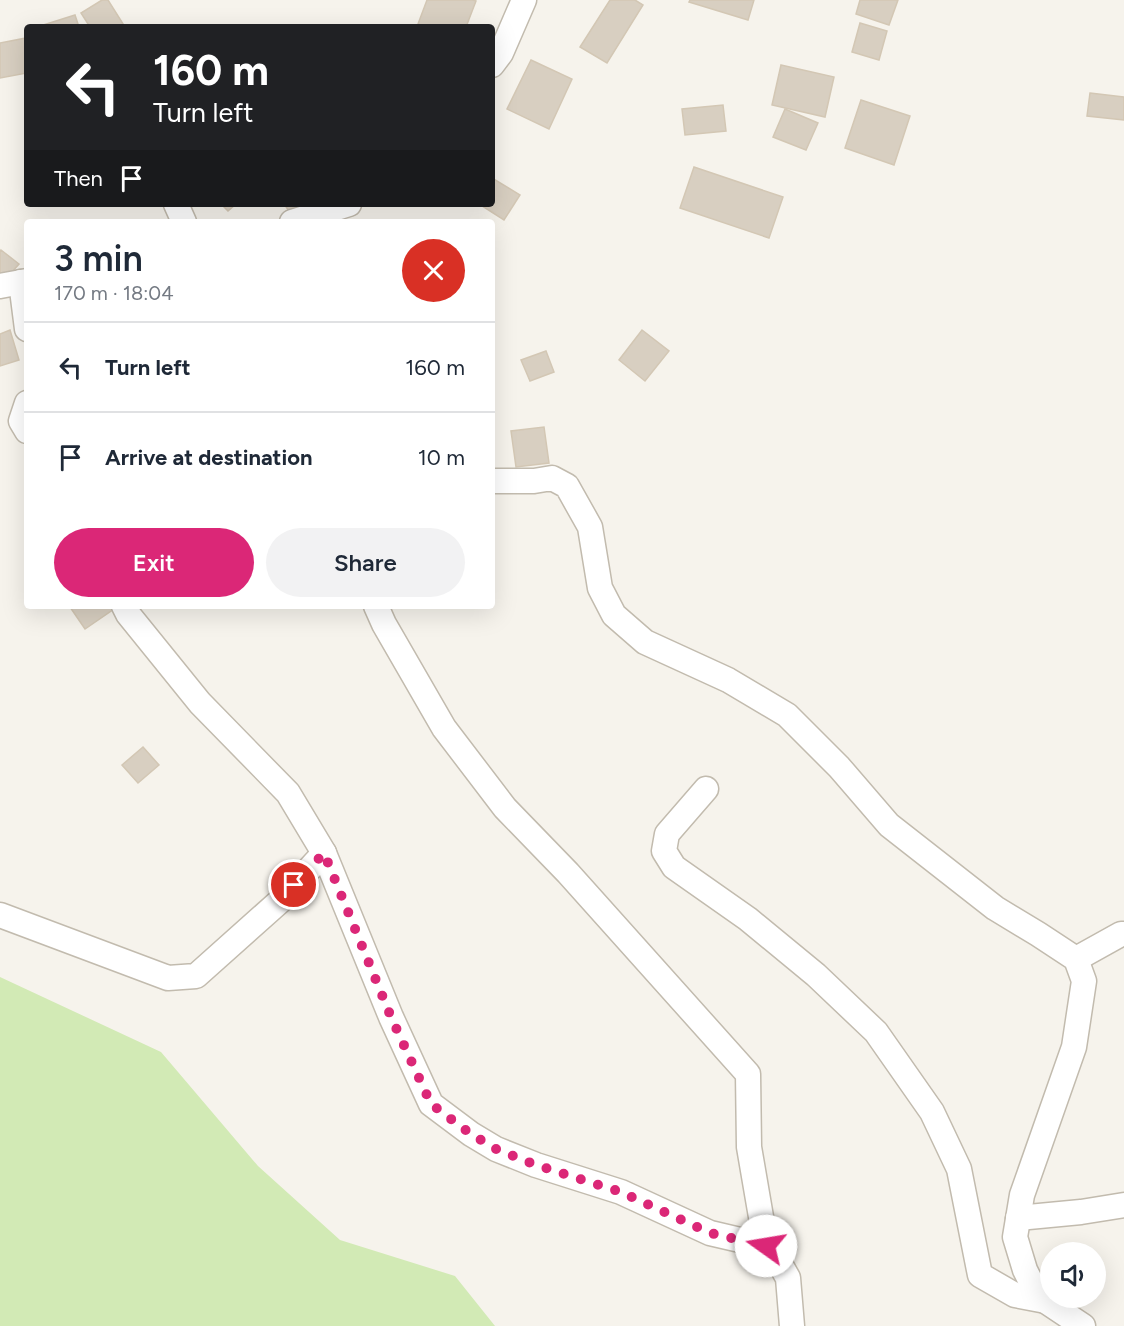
<!DOCTYPE html>
<meta charset="utf-8">
<style>
body{margin:0;font-family:Figtree,sans-serif;background:#f2f2f3;color:#1f2937;height:100vh;display:flex;flex-direction:column;font-size:22px;white-space:nowrap}
*{box-sizing:border-box;margin:0}
p{font-size:20px;color:#747a83}
.icon{flex:none;width:33px;height:33px;fill:none;stroke:currentColor;stroke-width:2;stroke-linecap:round;stroke-linejoin:round}
.map{position:relative;flex:1;overflow:hidden}
.details{position:absolute;left:24px;top:219px;width:471px;height:390px;display:flex;flex-direction:column;background:#fff;border-radius:6px;box-shadow:0 6px 24px #0002}
.details>*{flex:none}
.guide{position:absolute;left:24px;top:24px;width:471px;height:183px;border-radius:6px;box-shadow:0 6px 24px #0002;background:#202124;color:#fff;overflow:hidden}
.buttons{position:absolute;left:1040px;top:1242px;display:grid;gap:12px}
.buttons a{display:grid;place-items:center;width:66px;height:66px;border-radius:50%;background:#fff;box-shadow:0 6px 24px #0002;font-size:30px}
.pin{position:absolute;display:grid;place-items:center;width:51px;height:51px;color:#fff;margin:-26px;border:3px solid #fff;border-radius:50%;box-shadow:0 2px 6px #0007}
.me{position:absolute;width:66px;margin:-33px;rotate:283deg;stroke-linejoin:round;filter:drop-shadow(0 0 4px #0008)}
.turn{display:flex;align-items:center;gap:21px;height:126px;padding:0 30px;font-size:27px}
.turn .icon{width:78px;height:78px;stroke-width:2.5}
.turn b{display:block;font-size:42px;line-height:51px}
.then{display:flex;align-items:center;height:57px;padding:0 30px;background:#0003;gap:12px;font-size:22px}
.round{display:grid;place-items:center;flex:none;width:63px;height:63px;border-radius:32px;background:#f2f2f3}
.head{display:flex;align-items:center;justify-content:space-between;height:102px;padding:0 30px}
h1{font-size:36px;font-weight:600;line-height:45px}
.button{display:flex;gap:12px;margin-top:auto;padding:12px 30px}
.button a{flex:1;height:69px;border-radius:36px;background:#db2777;color:#fff;font-size:24px;font-weight:600;line-height:69px;text-align:center}
.button a+a{background:#f2f2f3;color:#1f2937}
ul{padding:0;list-style:none}
li{display:flex;align-items:center;gap:18px;height:90px;padding:0 30px;border-top:2px solid #e0e1e3}
li div{flex:1}
li b{display:block;font-size:22px}
li em{font-style:normal}
.map>svg:first-child{display:block}
</style>
<div class="map">
<svg width="1124" height="1326" viewBox="0 0 1124 1326">
<rect width="100%" height="100%" fill="#f6f3ec"/>
<path fill="#d2eab5" d="M0,977L161,1052L258,1166L340,1240L455,1276L495,1326H0Z"/>
<g fill="#d8cfc1" stroke="#d3c7b4" stroke-width="1.5">
<path d="M102,0H108L125,27H90L81,13Z"/>
<path d="M427,0H473L476,1L466,27H426L418,24Z"/>
<path d="M610,0H635L643,5L607,63L580,47Z"/>
<path d="M690,0H754L748,20L689,2Z"/>
<path d="M860,0H898L889,25L856,14Z"/>
<path d="M75,15L79,27H37Z"/>
<path d="M860,23L887,31L879,60L852,52Z"/>
<path d="M26,38L27,73L0,78V43Z"/>
<path d="M531,60L572,79L549,129L507,109Z"/>
<path d="M781,65L834,77L825,117L772,105Z"/>
<path d="M1090,93L1124,97V120L1087,116Z"/>
<path d="M861,100L910,116L894,165L845,148Z"/>
<path d="M723,105L726,131L685,135L682,109Z"/>
<path d="M785,109L818,123L806,150L773,137Z"/>
<path d="M694,167L783,197L769,238L680,208Z"/>
<path d="M492,178L520,195L504,220L479,204H492Z"/>
<path d="M221,204H236L228,211Z"/>
<path d="M284,204H314L294,218Z"/>
<path d="M1,250L19,264L4,281L0,277V252Z"/>
<path d="M10,330L19,360L0,366V334Z"/>
<path d="M642,330L669,351L645,381L619,360Z"/>
<path d="M546,351L554,372L530,381L521,360Z"/>
<path d="M544,427L549,463L516,467L511,431Z"/>
<path d="M71,606H112L114,609L85,629L70,607Z"/>
<path d="M143,747L159,765L138,783L122,765Z"/>
</g>
<g fill="none" stroke-linecap="round" stroke-linejoin="round">
<g stroke="#c2bbae" stroke-width="27">
<g id="minor">
<path d="M492,65L501,53L524,0"/>
<path d="M176,204L184,222"/>
<path d="M292,222L349,204"/>
<path d="M21,282L27,329"/>
<path d="M0,286L27,281"/>
<path d="M27,403L21,421L27,431"/>
<path d="M492,481H534L552,478L567,486L590,527L600,588L614,615L645,642L728,680L787,715L839,767L889,825L995,908L1038,934L1076,959L1084,981L1074,1047L1022,1195L1015,1237L1025,1270L1038,1296L1083,1326"/>
<path d="M124,606L128,614L200,703L288,793L324,853L391,1017L431,1104L471,1134L496,1149L536,1165L621,1192L710,1233L766,1246"/>
<path d="M376,606L384,624L444,728L505,808L568,873L748,1074L749,1147L766,1246L775,1255L788,1278L792,1326"/>
<path d="M706,789L667,834L664,851L674,867L748,919L816,975L876,1032L932,1112L959,1169L980,1275L1015,1295L1046,1301"/>
<path d="M0,915L168,978L196,976L280,901L324,853"/>
<path d="M1076,959L1121,934H1124"/>
<path d="M1018,1218L1081,1212L1124,1205"/>
</g>
</g>
<use href="#minor" stroke="#fff" stroke-width="24"/>
</g>
<g fill="none" stroke-linecap="round" stroke-linejoin="round">
<path stroke="#db2777" stroke-width="10" stroke-dasharray="0 18" d="M294,885L324,853L391,1017L431,1104L471,1134L496,1149L536,1165L621,1192L710,1233L766,1246"/>
</g>
</svg>
<div class="buttons">
<a><svg class="icon" aria-label="sound" viewBox="0 0 24 24"><path d="M4 9h4l5-4v14l-5-4H4zM17 9q2 3 0 6"/></svg></a>
</div>
<div class="pin" style="left:294px;top:885px;background:#d93025"><svg class="icon" aria-label="arrive" viewBox="0 0 24 24"><path d="M6 21V4h12l-3 4 3 4H6"/></svg></div>
<svg class="me" style="left:766px;top:1246px" viewBox="-20 -20 40 40"><circle r="19" fill="#fff"/><path d="M0-13L10 11 0 6-10 11z" fill="#db2777"/></svg>
<div class="guide">
<div class="turn"><svg class="icon" aria-label="left" viewBox="0 0 24 24"><path d="M17 20v-9H6M10 6l-5 5 5 5"/></svg><div><b>160 m</b>Turn left</div></div>
<div class="then">Then<svg class="icon" aria-label="arrive" viewBox="0 0 24 24"><path d="M6 21V4h12l-3 4 3 4H6"/></svg></div>
</div>
<section class="details">
<div class="head"><div><h1>3 min</h1><p>170 m · 18:04</p></div><a class="round" style="background:#d93025;color:#fff"><svg class="icon" aria-label="close" viewBox="0 0 24 24"><path d="M6 6l12 12M18 6L6 18"/></svg></a></div>
<ul>
<li><svg class="icon" aria-label="left" viewBox="0 0 24 24"><path d="M17 20v-9H6M10 6l-5 5 5 5"/></svg><div><b>Turn left</b></div><em>160 m</em></li>
<li><svg class="icon" aria-label="arrive" viewBox="0 0 24 24"><path d="M6 21V4h12l-3 4 3 4H6"/></svg><div><b>Arrive at destination</b></div><em>10 m</em></li>
</ul>
<div class="button"><a>Exit</a><a>Share</a></div>
</section>
</div>
